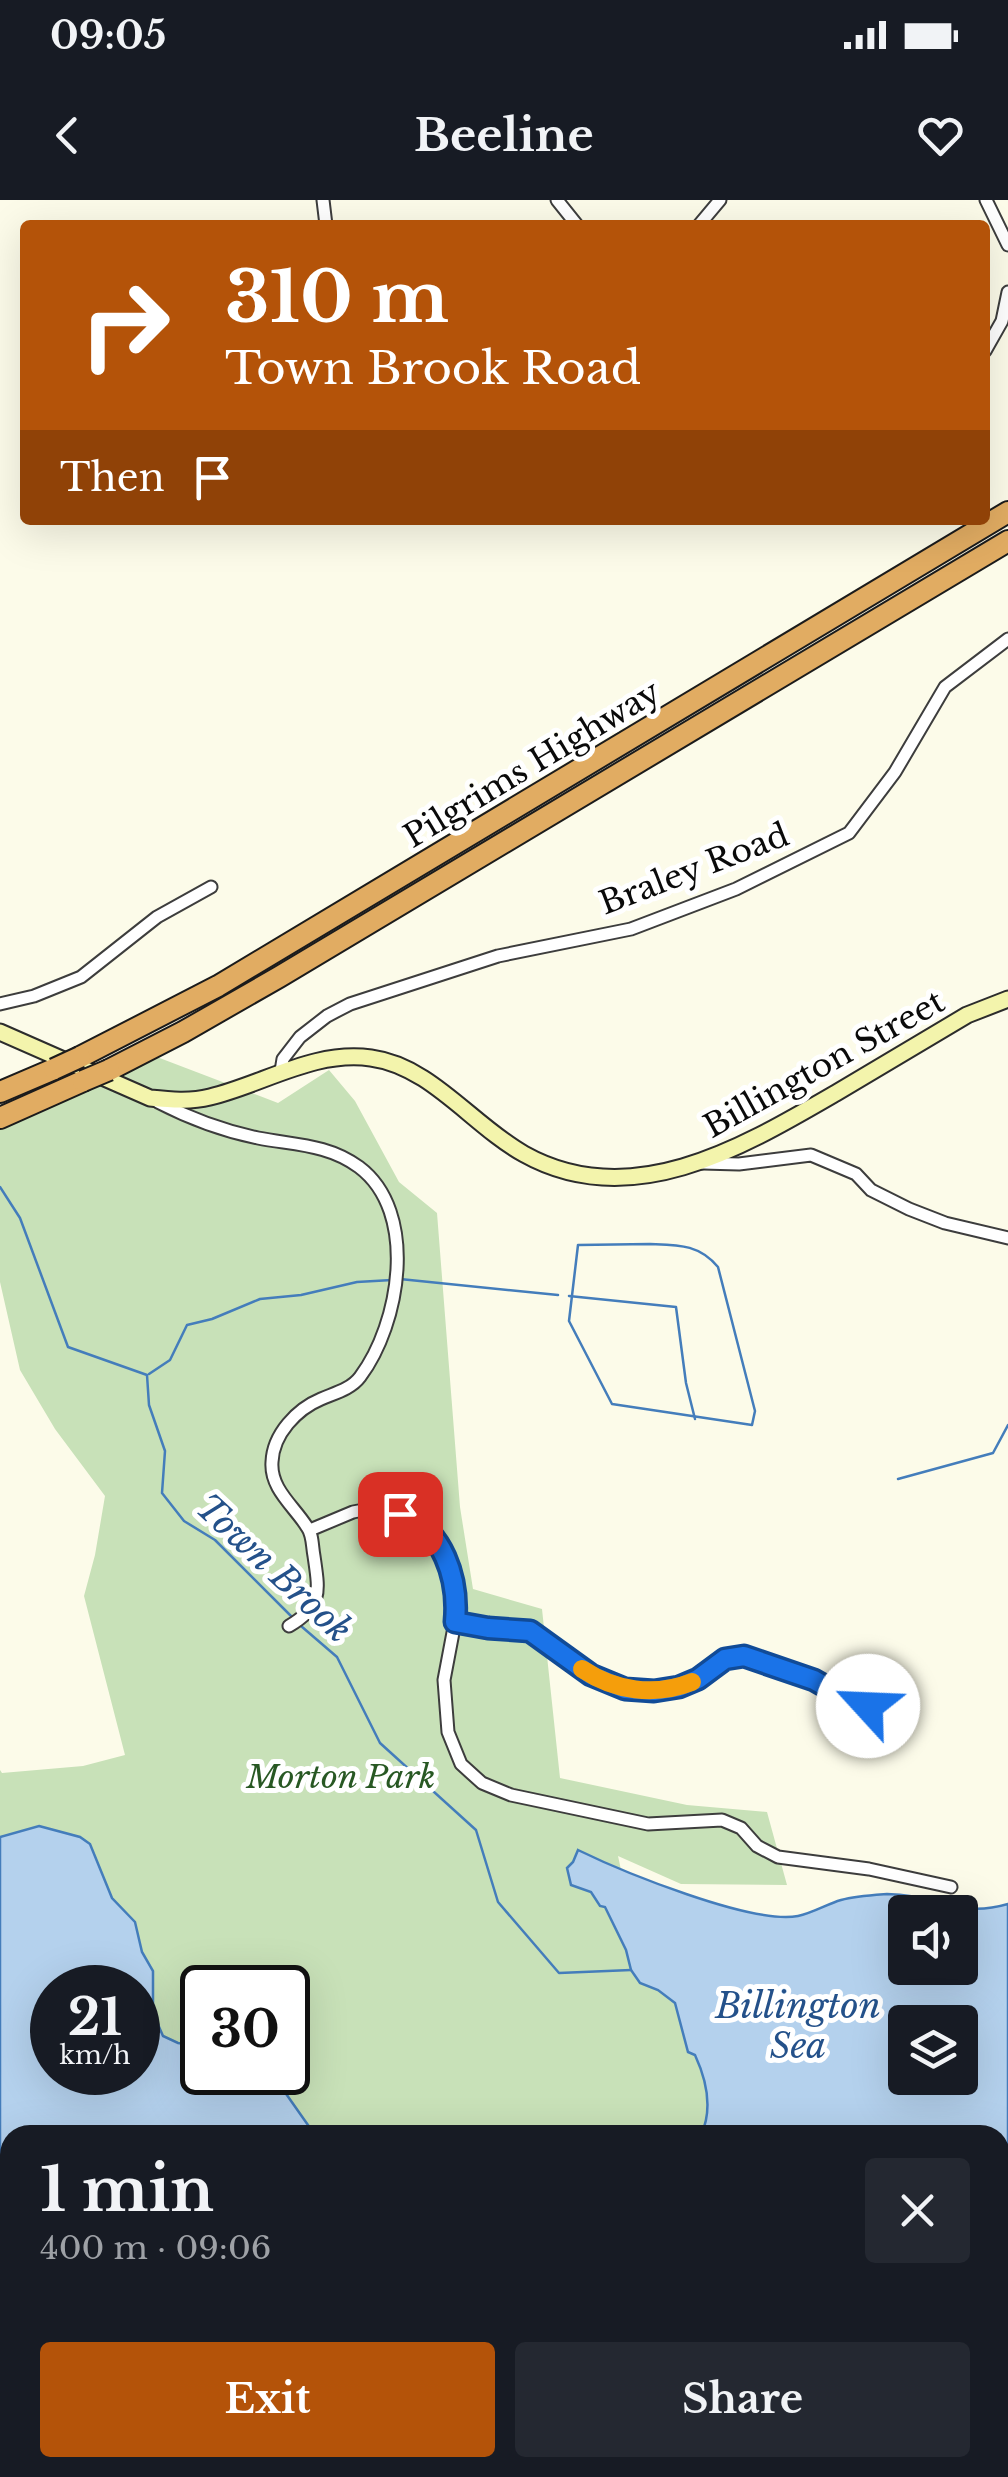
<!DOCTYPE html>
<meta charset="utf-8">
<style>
body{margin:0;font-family:"Libre Baskerville",serif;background:#242831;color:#f1f3f6;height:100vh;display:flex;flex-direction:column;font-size:38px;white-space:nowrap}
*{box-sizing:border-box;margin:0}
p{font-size:32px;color:#9ea1a6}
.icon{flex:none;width:55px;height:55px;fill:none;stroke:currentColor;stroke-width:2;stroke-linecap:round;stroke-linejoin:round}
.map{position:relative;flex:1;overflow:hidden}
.panel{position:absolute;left:0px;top:1925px;width:1010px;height:352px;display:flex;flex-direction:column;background:#171b24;border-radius:30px 30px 0 0;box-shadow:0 10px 40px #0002}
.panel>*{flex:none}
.banner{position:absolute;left:20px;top:20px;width:970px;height:305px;border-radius:10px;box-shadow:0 10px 40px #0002;background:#b45309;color:#fff;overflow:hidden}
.controls{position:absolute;left:888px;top:1695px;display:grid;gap:20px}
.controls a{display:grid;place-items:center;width:90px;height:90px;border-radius:10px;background:#171b24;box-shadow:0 10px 40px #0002;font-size:50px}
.speed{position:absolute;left:30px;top:1765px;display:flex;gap:20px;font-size:50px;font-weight:700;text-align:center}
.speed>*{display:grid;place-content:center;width:130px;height:130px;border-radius:50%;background:#171b24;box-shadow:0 10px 40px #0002;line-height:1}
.speed small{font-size:25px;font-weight:400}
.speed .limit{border:5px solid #111;border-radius:15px;background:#fff;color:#111}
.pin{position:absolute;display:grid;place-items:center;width:85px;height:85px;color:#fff;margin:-42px;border-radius:20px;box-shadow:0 5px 15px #0006}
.me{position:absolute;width:110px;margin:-55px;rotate:295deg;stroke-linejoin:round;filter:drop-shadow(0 0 8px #0008)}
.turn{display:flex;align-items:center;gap:35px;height:210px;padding:0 40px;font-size:45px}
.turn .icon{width:130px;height:130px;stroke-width:2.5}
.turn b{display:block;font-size:70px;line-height:85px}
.then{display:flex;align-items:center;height:95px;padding:0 40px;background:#0003;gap:20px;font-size:38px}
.round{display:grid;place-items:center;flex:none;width:105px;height:105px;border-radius:10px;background:#242831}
.summary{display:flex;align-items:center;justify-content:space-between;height:170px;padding:0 40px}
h1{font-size:60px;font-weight:700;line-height:75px}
.primary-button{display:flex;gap:20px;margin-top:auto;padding:20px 40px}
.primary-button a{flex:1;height:115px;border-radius:10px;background:#b45309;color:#fff;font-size:40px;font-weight:700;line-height:115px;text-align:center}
.primary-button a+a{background:#242831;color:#f1f3f6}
.status{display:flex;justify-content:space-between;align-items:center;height:70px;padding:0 50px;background:#171b24;direction:ltr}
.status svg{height:28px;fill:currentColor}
header{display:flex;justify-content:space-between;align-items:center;height:130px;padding:0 40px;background:#171b24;font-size:45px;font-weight:700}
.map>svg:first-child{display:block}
</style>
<div class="status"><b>09:05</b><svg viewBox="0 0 49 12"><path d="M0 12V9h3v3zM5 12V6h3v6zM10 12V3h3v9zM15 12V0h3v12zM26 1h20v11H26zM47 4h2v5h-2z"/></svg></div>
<header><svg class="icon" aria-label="back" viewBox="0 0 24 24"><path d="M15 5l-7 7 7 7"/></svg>Beeline<svg class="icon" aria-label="heart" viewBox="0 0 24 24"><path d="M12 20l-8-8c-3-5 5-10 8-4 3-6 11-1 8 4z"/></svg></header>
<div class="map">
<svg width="1008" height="2277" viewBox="0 0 1008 2277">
<rect width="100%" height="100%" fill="#fcfbe9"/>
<path fill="#c8e1b8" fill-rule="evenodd" d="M136,849L278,903L329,870L355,901L399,982L437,1013L460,1307L473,1389L542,1409L560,1578L687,1605L767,1612L787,1685L681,1684L618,1656L629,1707L654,1753L710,1881L705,1935H10V2268H642L641,2277H0V1570L2,1573L83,1566L125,1555L84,1396L95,1355L105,1296L55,1229L20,1170L0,1082V921ZM52,1788H138V1872H52ZM202,1788H288V1872H202Z"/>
<g fill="#b4d1ed" stroke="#447dbb" stroke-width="2.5" fill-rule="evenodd">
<path d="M39,1626L80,1637L90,1644L112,1698L135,1722L142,1752L153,1771V1813L163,1836L178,1843L202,1846V1872L266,1873L277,1881L315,1935H10V2268H363L374,2277H0V1637ZM52,1788H138V1872H52Z"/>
<path d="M578,1650C621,1671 752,1725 798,1716C813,1713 827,1704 841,1700C855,1696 873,1695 887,1694C935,1694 957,1719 1008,1704V2277H614L616,2268H1000V1935H701C713,1909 707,1881 695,1855L688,1852L675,1803L658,1790L640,1783L631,1770L626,1750L605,1707L600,1706L591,1692L571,1685L567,1668L573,1662ZM905,1712H960V1768H905ZM905,1822H960V1878H905Z"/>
</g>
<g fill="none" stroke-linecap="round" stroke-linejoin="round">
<g stroke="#447dbb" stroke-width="2.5">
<path d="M0,987L20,1018L68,1147L147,1175L149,1205L165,1251L162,1293L184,1321L215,1340L292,1417"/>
<path d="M650,1044C678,1045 699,1044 718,1067L755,1211L752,1225L612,1204L569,1121L578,1045Z"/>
<path d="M400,1079L558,1095"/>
<path d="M569,1096L676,1107L686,1183L695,1219"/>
<path d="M149,1174L170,1160L187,1125L212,1119L260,1099L301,1095L357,1082L392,1080"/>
<path d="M898,1279L993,1253L1008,1225"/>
<path d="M301,1426L337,1457L380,1543L476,1630L498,1702L559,1773L631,1770"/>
</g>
<g stroke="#3d3d3d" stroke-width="15">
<g id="street">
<path d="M323,0L326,25"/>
<path d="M557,0L577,25"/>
<path d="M986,0L1008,45"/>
<path d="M699,25L720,0"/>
<path d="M985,151L1002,121L1008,92"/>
<path d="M0,804L34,796L81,777L157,717L211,687"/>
<path d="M281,871L283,859L300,837L327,816L350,804L498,756L631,729L736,689L849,633L895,572L945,487L1008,439"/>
<path d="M158,902C189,918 224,931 258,938C294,945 328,944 359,967C419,1012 400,1124 360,1177C351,1189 335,1193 321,1199C297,1209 273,1234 272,1262C270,1289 294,1306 307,1327C313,1335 312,1346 314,1356C319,1391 323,1406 289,1426"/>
<path d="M702,963L739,964L811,955L856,974L871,990L909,1009L945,1023L1008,1038"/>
<path d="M310,1330L353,1312L369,1309L407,1316L429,1331L447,1362L456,1391L455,1422L444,1480L448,1532L461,1564L482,1583L511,1595L648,1624L722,1620L741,1628L757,1646L778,1657L869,1669L951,1687"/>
<path d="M455,1422L479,1427L530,1431L591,1475L625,1489L654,1491L679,1487L695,1481L725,1459L745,1455L814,1480L841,1496L868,1506"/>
</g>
</g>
<g stroke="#2c2c2c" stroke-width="19">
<path id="secondary" d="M0,832L150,898C170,900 190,902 210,897C264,884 314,850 371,858C431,866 472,925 524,954C631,1014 743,947 836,893C879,867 923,841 967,815L1008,799"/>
</g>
<g stroke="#1b1b1b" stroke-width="24">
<g id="highway">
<path d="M80,857L218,786L1008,312"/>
<path d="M109,870L183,832L279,777L1008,341"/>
<path d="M0,892L54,869"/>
<path d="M0,918L83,881"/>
</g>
</g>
<use href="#street" stroke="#fff" stroke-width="11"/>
<use href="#secondary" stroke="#f3f4ac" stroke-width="15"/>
<use href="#highway" stroke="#e1ac62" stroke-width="20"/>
<g stroke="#1b1b1b" stroke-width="24" stroke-linecap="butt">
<g id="highway-bridge">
<path d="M54,869L80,857"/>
<path d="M83,881L109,870"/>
</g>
</g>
<use href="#highway-bridge" stroke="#e1ac62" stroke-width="20"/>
</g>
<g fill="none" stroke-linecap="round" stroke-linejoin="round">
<g stroke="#114b97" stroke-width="25">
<path id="route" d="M400,1314C443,1328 459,1379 455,1422L488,1428L530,1431L591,1475L625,1489L654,1491L679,1487L698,1479L725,1459L744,1456L814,1480L842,1496L868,1506"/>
</g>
<use href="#route" stroke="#1a73e8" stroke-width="18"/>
<path stroke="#f59e0b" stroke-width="18" d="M582,1469C615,1491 654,1497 692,1482"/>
</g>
<g text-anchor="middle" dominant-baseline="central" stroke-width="10" stroke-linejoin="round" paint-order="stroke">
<g font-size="32" fill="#0a0a0a" stroke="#fff">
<text transform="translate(532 564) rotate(-31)">Pilgrims Highway</text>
<text transform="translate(694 669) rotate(-21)">Braley Road</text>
<text transform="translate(824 864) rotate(-29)">Billington Street</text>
</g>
<g font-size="32" font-style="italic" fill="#285823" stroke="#fff">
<text x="341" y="1577">Morton Park</text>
</g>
<g font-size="35" font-style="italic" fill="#24518a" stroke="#fff">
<text transform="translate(274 1368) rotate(43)">Town Brook</text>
<text x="798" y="1805">Billington<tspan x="798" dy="40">Sea</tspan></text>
</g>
</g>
</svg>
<div class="controls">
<a><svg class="icon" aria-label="sound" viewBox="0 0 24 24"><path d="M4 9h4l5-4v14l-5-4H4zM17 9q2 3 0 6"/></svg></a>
<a><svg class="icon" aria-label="layers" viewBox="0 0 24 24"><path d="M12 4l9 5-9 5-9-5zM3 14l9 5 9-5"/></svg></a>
</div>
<div class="speed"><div>21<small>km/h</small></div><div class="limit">30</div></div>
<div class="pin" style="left:400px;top:1314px;background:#d93025"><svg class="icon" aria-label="arrive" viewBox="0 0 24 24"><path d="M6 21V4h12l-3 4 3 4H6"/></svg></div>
<svg class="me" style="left:868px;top:1506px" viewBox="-20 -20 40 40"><circle r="19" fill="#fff"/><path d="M0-13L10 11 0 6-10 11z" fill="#1a73e8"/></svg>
<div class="banner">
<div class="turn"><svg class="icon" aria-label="right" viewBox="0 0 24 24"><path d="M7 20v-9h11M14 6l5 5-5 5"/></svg><div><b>310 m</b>Town Brook Road</div></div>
<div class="then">Then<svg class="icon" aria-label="arrive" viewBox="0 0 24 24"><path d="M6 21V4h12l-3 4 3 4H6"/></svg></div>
</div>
<section class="panel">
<div class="summary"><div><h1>1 min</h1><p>400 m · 09:06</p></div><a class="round"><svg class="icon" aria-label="close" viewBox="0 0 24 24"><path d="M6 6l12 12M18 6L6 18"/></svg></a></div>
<div class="primary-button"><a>Exit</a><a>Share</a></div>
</section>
</div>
